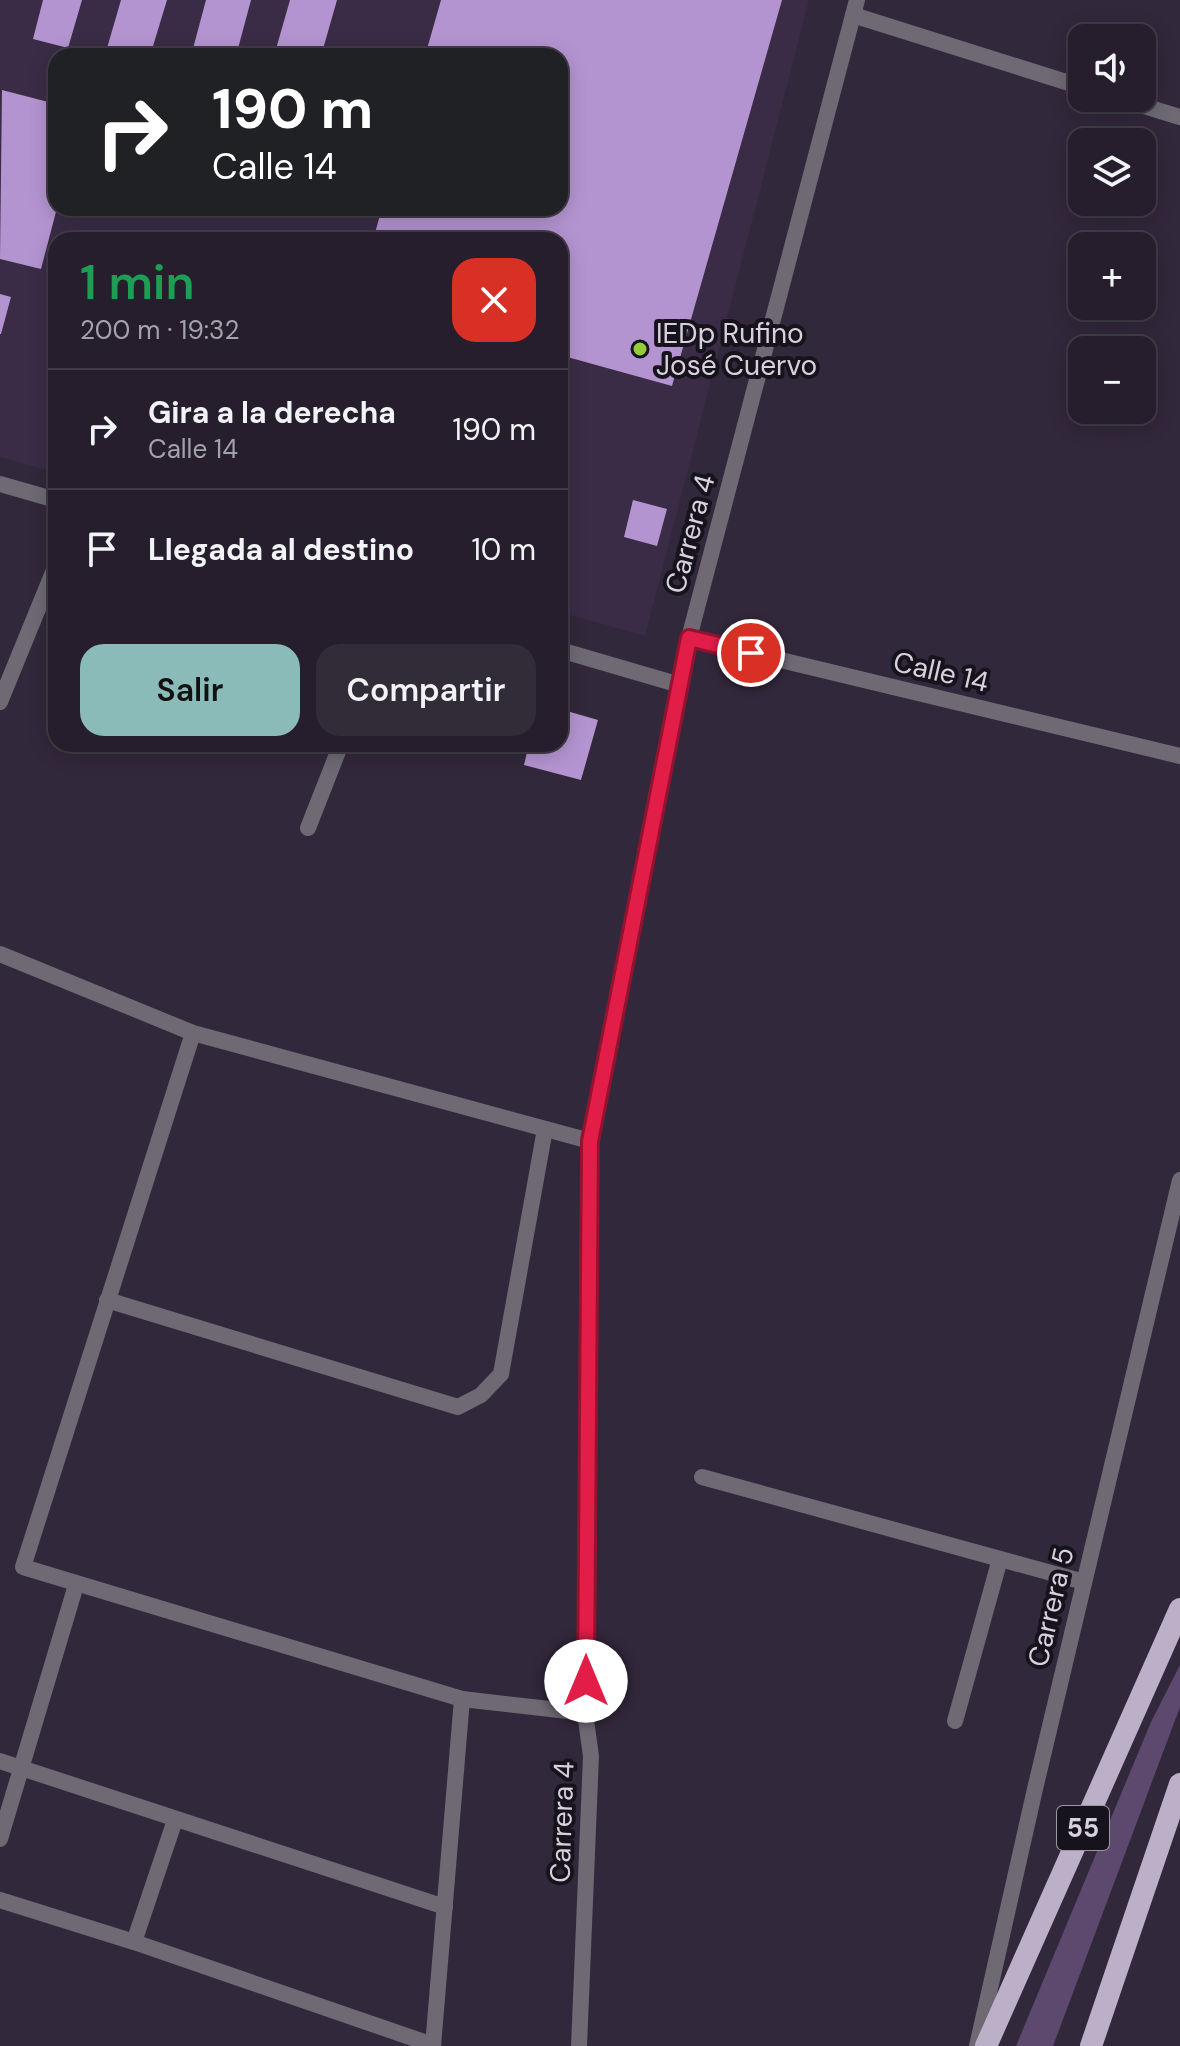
<!DOCTYPE html>
<html lang="es">
<meta charset="utf-8">
<style>
body{margin:0;font-family:"DM Sans",sans-serif;background:#322b38;color:#f1f3f6;height:100vh;display:flex;flex-direction:column;font-size:30px;white-space:nowrap}
*{box-sizing:border-box;margin:0}
p{font-size:26px;color:#a4a2a9}
.icon{flex:none;width:44px;height:44px;fill:none;stroke:currentColor;stroke-width:2;stroke-linecap:round;stroke-linejoin:round}
.map{position:relative;flex:1;overflow:hidden}
.details{position:absolute;left:48px;top:232px;width:520px;height:520px;display:flex;flex-direction:column;background:#261e2c;border-radius:24px;box-shadow:0 4px 20px #0003,0 0 0 2px #423c48}
.details>*{flex:none}
.top-card{position:absolute;left:48px;top:48px;width:520px;height:168px;border-radius:24px;box-shadow:0 4px 20px #0003,0 0 0 2px #423c48;background:#202124;color:#fff;overflow:hidden}
.tools{position:absolute;left:1068px;top:24px;display:grid;gap:16px}
.tools a{display:grid;place-items:center;width:88px;height:88px;border-radius:16px;background:#261e2c;box-shadow:0 4px 20px #0003,0 0 0 2px #423c48;font-size:40px}
.pin{position:absolute;display:grid;place-items:center;width:68px;height:68px;color:#fff;margin:-34px;border:4px solid #fff;border-radius:50%;box-shadow:0 2px 8px #0007}
.me{position:absolute;width:88px;margin:-44px;rotate:0deg;stroke-linejoin:round;filter:drop-shadow(0 0 6px #0008)}
.turn{display:flex;align-items:center;gap:28px;height:168px;padding:0 32px;font-size:36px}
.turn .icon{width:104px;height:104px;stroke-width:2.5}
.turn b{display:block;font-size:56px;line-height:68px}
.round{display:grid;place-items:center;flex:none;width:84px;height:84px;border-radius:24px;background:#322b38}
.headline{display:flex;align-items:center;justify-content:space-between;height:136px;padding:0 32px}
h1{font-size:48px;font-weight:600;line-height:60px;color:#1e9e55}
.cta{display:flex;gap:16px;margin-top:auto;padding:16px 32px}
.cta a{flex:1;height:92px;border-radius:24px;background:#8bbbb9;color:#111;font-size:32px;font-weight:600;line-height:92px;text-align:center}
.cta a+a{background:#322b38;color:#f1f3f6}
ul{padding:0;list-style:none}
li{display:flex;align-items:center;gap:24px;height:120px;padding:0 32px;border-top:2px solid #423c48}
li div{flex:1}
li b{display:block;font-size:30px}
li em{font-style:normal}
.map>svg:first-child{display:block}
</style>
<div class="map">
<svg width="1180" height="2046" viewBox="0 0 1180 2046">
<rect width="100%" height="100%" fill="#32283b"/>
<path fill="#3a2c46" fill-rule="evenodd" d="M0,0H809L645,636L560,612V240H56V473L0,457ZM56,56H560V208H56Z"/>
<path fill="#5c496d" d="M1180,1665V1707L1053,2046H1016L1151,1722Z"/>
<g fill="#b494d0">
<path d="M43,0H82L68,48L33,39Z"/>
<path d="M121,0H167L150,56L105,55Z"/>
<path d="M206,0H251L236,56H191Z"/>
<path d="M290,0H337L321,56H274Z"/>
<path d="M441,0H782L672,386L560,355V240H373L382,208H560V56H425Z"/>
<path d="M2,90L56,104L57,208L41,269L0,259Z"/>
<path d="M0,294L11,297L1,334H0Z"/>
<path d="M633,500L667,509L657,546L624,537Z"/>
<path d="M560,709L598,720L581,780L524,765L529,744H560Z"/>
</g>
<g fill="none" stroke-linecap="round" stroke-linejoin="round">
<g stroke="#6e6973" stroke-width="16">
<path d="M702,1477L1084,1582"/>
<path d="M955,1721L1000,1559"/>
</g>
<g stroke="#6e6973" stroke-width="16">
<path d="M853,15L1082,87"/>
<path d="M1118,98L1180,117"/>
<path d="M0,484L56,500"/>
<path d="M689,638L1180,756"/>
<path d="M560,650L680,685"/>
<path d="M0,702L56,565"/>
<path d="M308,828L341,744"/>
<path d="M0,954L193,1033L590,1141"/>
<path d="M193,1033L23,1567L462,1699L585,1713"/>
<path d="M107,1300L458,1407L481,1395L501,1374L545,1129"/>
<path d="M0,1761L445,1907"/>
<path d="M0,1839L76,1585"/>
<path d="M0,1900L134,1942L433,2045"/>
<path d="M134,1942L175,1820"/>
<path d="M433,2046L462,1699"/>
<path d="M579,2046L591,1756L585,1713L590,1141L689,638L857,0"/>
</g>
<path stroke="#6e6973" stroke-width="16" d="M977,2046L1035,1789L1180,1180"/>
<g stroke="#bcb0c8" stroke-width="22">
<path d="M986,2046L1180,1609"/>
<path d="M1091,2046L1180,1784"/>
</g>
</g>
<g fill="none" stroke-linecap="round" stroke-linejoin="round">
<g stroke="#92132f" stroke-width="20">
<path id="route" d="M586,1681L590,1141L689,638L751,653"/>
</g>
<use href="#route" stroke="#e11d48" stroke-width="14"/>
</g>
<circle fill="#96cc3a" stroke="#17131c" stroke-width="3" cx="640" cy="349" r="8"/>
<g text-anchor="middle" dominant-baseline="central" stroke-width="8" stroke-linejoin="round" paint-order="stroke">
<rect fill="#17131c" stroke="#9d97a3" stroke-width="2" x="1057" y="1806" width="52" height="44" rx="6"/>
<g font-size="26" font-weight="bold" fill="#d7d0dd">
<text x="1083" y="1828">55</text>
</g>
<g font-size="28" fill="#d7d0dd" stroke="#17131c" text-anchor="start">
<text x="656" y="333">IEDp Rufino<tspan x="656" dy="32">José Cuervo</tspan></text>
</g>
<g font-size="28" fill="#d7d0dd" stroke="#17131c">
<text transform="translate(690 534) rotate(-75)">Carrera 4</text>
<text transform="translate(941 672) rotate(13)">Calle 14</text>
<text transform="translate(1051 1607) rotate(-77)">Carrera 5</text>
<text transform="translate(562 1822) rotate(-88)">Carrera 4</text>
</g>
</g>
</svg>
<div class="tools">
<a><svg class="icon" aria-label="sound" viewBox="0 0 24 24"><path d="M4 9h4l5-4v14l-5-4H4zM17 9q2 3 0 6"/></svg></a>
<a><svg class="icon" aria-label="layers" viewBox="0 0 24 24"><path d="M12 4l9 5-9 5-9-5zM3 14l9 5 9-5"/></svg></a>
<a>+</a>
<a>−</a>
</div>
<div class="pin" style="left:751px;top:653px;background:#d93025"><svg class="icon" aria-label="arrive" viewBox="0 0 24 24"><path d="M6 21V4h12l-3 4 3 4H6"/></svg></div>
<svg class="me" style="left:586px;top:1681px" viewBox="-20 -20 40 40"><circle r="19" fill="#fff"/><path d="M0-13L10 11 0 6-10 11z" fill="#e11d48"/></svg>
<div class="top-card">
<div class="turn"><svg class="icon" aria-label="right" viewBox="0 0 24 24"><path d="M7 20v-9h11M14 6l5 5-5 5"/></svg><div><b>190 m</b>Calle 14</div></div>
</div>
<section class="details">
<div class="headline"><div><h1>1 min</h1><p>200 m · 19:32</p></div><a class="round" style="background:#d93025;color:#fff"><svg class="icon" aria-label="close" viewBox="0 0 24 24"><path d="M6 6l12 12M18 6L6 18"/></svg></a></div>
<ul>
<li><svg class="icon" aria-label="right" viewBox="0 0 24 24"><path d="M7 20v-9h11M14 6l5 5-5 5"/></svg><div><b>Gira a la derecha</b><p>Calle 14</p></div><em>190 m</em></li>
<li><svg class="icon" aria-label="arrive" viewBox="0 0 24 24"><path d="M6 21V4h12l-3 4 3 4H6"/></svg><div><b>Llegada al destino</b></div><em>10 m</em></li>
</ul>
<div class="cta"><a>Salir</a><a>Compartir</a></div>
</section>
</div>
